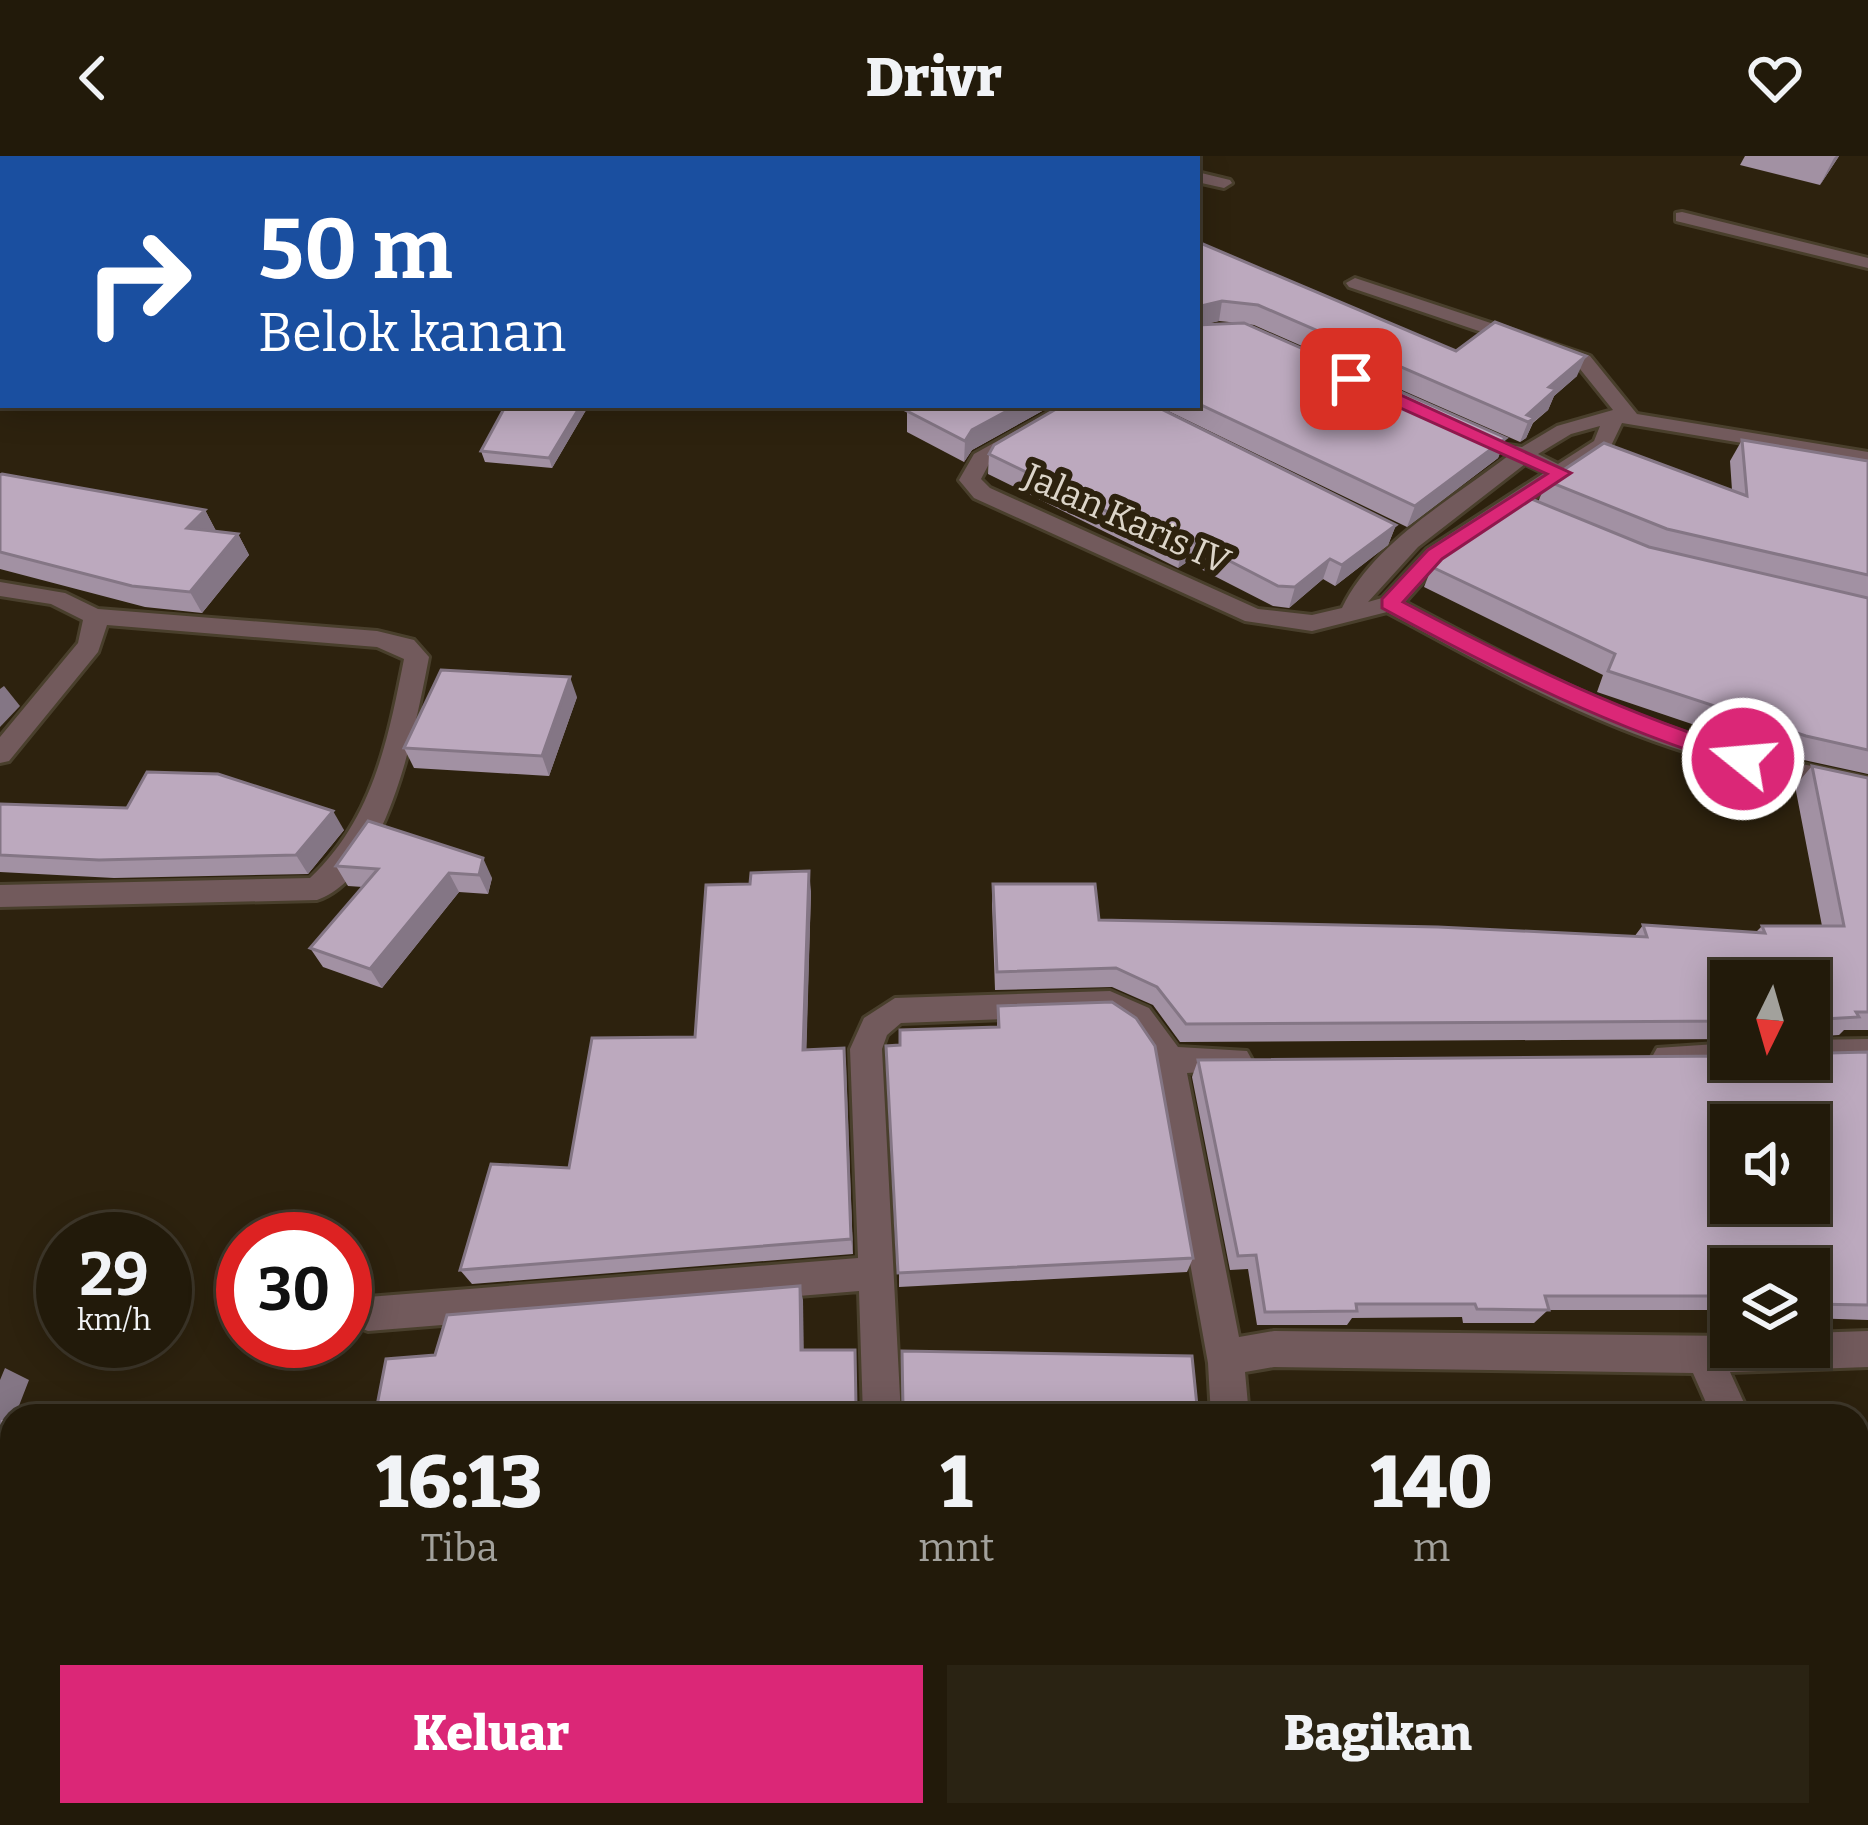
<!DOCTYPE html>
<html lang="id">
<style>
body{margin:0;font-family:Bitter,serif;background:#2a2313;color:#f1f3f6;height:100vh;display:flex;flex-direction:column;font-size:45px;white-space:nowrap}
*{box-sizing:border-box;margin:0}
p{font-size:39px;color:#a2a19c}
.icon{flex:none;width:66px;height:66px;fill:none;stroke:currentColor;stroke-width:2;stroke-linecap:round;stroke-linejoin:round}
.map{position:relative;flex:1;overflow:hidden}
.drawer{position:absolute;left:0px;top:1248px;width:1869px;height:423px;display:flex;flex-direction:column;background:#221a0a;border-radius:36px 36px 0 0;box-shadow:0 6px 30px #0003,0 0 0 3px #3f382b}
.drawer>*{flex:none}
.top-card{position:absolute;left:0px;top:0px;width:1200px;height:252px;box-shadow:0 6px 30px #0003,0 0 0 3px #3f382b;background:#1a4fa0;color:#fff;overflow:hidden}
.needle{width:78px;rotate:185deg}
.buttons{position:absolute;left:1710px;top:804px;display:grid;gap:24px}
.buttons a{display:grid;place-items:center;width:120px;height:120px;border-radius:0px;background:#221a0a;box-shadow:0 6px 30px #0003,0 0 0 3px #3f382b;font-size:60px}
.speed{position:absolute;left:36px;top:1056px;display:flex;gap:24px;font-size:60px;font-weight:700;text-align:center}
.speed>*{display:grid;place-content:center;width:156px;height:156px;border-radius:50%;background:#221a0a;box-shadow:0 6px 30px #0003,0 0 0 3px #3f382b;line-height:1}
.speed small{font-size:30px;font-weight:400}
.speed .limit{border:18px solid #d22;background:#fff;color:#111}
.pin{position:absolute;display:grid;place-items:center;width:102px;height:102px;color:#fff;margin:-51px;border-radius:24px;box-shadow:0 6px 18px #0006}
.me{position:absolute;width:132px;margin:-66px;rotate:287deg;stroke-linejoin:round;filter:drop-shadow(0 0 9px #0008)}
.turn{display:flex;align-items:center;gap:42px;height:252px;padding:0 60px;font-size:54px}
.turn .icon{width:156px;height:156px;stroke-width:2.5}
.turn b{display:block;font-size:84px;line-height:102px}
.eta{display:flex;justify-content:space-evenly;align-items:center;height:204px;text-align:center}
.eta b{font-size:72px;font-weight:800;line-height:84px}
.cta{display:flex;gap:24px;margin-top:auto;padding:24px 60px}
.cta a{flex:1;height:138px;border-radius:0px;background:#db2777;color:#fff;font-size:48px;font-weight:800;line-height:138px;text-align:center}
.cta a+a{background:#2a2313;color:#f1f3f6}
header{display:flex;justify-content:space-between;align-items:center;height:156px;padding:0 60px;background:#221a0a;font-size:54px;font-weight:800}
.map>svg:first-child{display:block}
</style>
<header><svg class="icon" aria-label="back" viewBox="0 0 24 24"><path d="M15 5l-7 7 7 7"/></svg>Drivr<svg class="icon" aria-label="heart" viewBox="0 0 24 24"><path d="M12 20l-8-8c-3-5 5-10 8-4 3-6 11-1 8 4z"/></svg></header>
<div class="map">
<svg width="1868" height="1669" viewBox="0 0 1868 1669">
<rect width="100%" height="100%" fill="#2d220e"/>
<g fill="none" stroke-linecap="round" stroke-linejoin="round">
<g stroke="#493f2c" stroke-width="6">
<g id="minor">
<path d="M554,0H571L552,3Z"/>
<path d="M1197,16L1230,24L1232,27L1224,32L1197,26Z"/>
<path d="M1682,56L1868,102V112L1676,65V57Z"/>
<path d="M1355,122L1590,200L1637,258L1868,296V308L1622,267L1610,292L1443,403L1405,446C1497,495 1590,545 1689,578C1747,598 1808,609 1868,622V642C1802,627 1735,613 1671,591C1572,558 1479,506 1387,456L1312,475L1245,465L974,342L959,324L974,298L1062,249H1087L990,306L981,323L990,332L1258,453L1312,459L1342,452C1373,387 1452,343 1508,300L1498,292L1501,288L1522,291L1557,270L1613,254L1576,208L1349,131L1346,127ZM1600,270L1594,285L1558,308L1538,298L1571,278ZM1525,308L1544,317L1427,393L1382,442L1368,446L1418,391Z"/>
<path d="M0,426L65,437L98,453L377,475L414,484L429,501C417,564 388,721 317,744L0,751V729L310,722C373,663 388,584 404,503L377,491L107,469L98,496L9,605L0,607V581L78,487L83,464L51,448L0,440Z"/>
<path d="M1110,835L1149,852L1178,891L1247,895L1252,904L1247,913L1187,917L1239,1181L1274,1175L1731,1180V1191H1809V1177L1868,1175V1211L1730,1216L1750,1260H1712L1693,1217L1274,1211L1245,1216L1249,1260H1211L1208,1207L1154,906L1135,877L1110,859L901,867L887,879L882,893L901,1260H863L859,1135L368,1175L355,1170L350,1158L355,1146L368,1141L858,1102L850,893L864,862L895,842Z"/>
<path d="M1868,883V909L1809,910L1796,903H1809V884Z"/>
<path d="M1731,887V903H1745C1731,920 1678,918 1657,910L1652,901L1657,892Z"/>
<path d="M1857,1525L1868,1529V1592L1857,1588Z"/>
<path d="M12,1552V1594L0,1595V1553Z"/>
<rect x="874" y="1659" width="44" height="10"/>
<path d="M1291,1659H1335L1337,1669H1293Z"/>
</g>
</g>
<use href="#minor" fill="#725a5c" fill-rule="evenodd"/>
</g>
<g fill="#a291a3" fill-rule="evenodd">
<path d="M643,0H834L831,3H643Z"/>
<path d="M931,0H1137L1134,3H946Z"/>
<path d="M1745,0H1839L1820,29L1740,9Z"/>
<path d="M1197,87L1456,195L1577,220L1554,240L1548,254L1533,267L1526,282L1520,286L1254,169L1247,168L1506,282L1498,302L1407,371L1156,249H1197ZM1219,165L1239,167L1201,169Z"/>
<path d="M506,249H589L552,312L485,306L481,295Z"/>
<path d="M918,249H1053L972,294L964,306L907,276V255Z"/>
<path d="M1742,284L1868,305V618L1790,601L1597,536L1603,519L1424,431L1432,411L1538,346L1547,325L1732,334L1730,305Z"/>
<path d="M989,298L1396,369L1388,389L1335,430L1323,423L1289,452L1273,450L1187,406L1178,412L988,318Z"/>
<path d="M0,319L205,354L216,375L238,378L249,399L202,457L145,451L0,413Z"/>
<path d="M577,541L549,620L414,612L404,592Z"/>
<path d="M1812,610L1868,622V874H1844L1839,879L1824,880L1814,890L1829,897L1868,896V1164L1809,1162V1113H1731V1161L1715,1160L1713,1154H1548L1534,1167H1463L1462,1161L1352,1162L1347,1169H1257L1248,1113L1230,1114L1192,921L1198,904L1809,903L1731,825V883L1180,886L1153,849L1112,831L995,834L992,748L993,728L1099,764L1634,781L1643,769L1756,776L1762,770H1822L1795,630Z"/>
<path d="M0,648L344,674L308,718L114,722L0,716Z"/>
<path d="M368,665L492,722L488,738L459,736L382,832L323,811L310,792L363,731L348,730L336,710Z"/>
<path d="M811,735L806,894L844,892L853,1098L472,1128L460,1114L569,1012L695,881Z"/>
<path d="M998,850L1193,1102L1187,1116L899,1131L900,889L997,872Z"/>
</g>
<g fill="#847685">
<path d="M479,0H497L494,3H477Z"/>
<path d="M814,0H834L831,3H811Z"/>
<path d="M1836,0H1839L1820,29L1834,2Z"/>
<path d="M3,67V95L0,100V72Z"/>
<path d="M1222,145L1219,165L1197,170V151Z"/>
<path d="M1586,200L1577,220L1554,240L1548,254L1533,266L1526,282L1520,286L1528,266L1527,259L1549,231Z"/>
<path d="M581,249H589L552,312L549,302Z"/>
<path d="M1018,249H1053L972,294L964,306L965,285L972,274Z"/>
<path d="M1506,282L1498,302L1407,371L1415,350Z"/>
<path d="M205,354L216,375L187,372Z"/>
<path d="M1396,369L1388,389L1335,430L1342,409Z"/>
<path d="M238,378L249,399L202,457L190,436Z"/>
<path d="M1191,385L1187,406L1178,412L1182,392Z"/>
<path d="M1330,403L1323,423L1289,452L1295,431Z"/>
<path d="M570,521L577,541L549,620L542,600Z"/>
<path d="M4,530L20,550L0,571V533Z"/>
<path d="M333,655L344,674L308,718L296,699Z"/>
<path d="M483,702L492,722L488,738L479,719Z"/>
<path d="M809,715L811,735L806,911L803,894Z"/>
<path d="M449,717L459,736L382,832L370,813Z"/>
<path d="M844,892L846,909L853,1098L851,1083Z"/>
<path d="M800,1130L803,1144L804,1206L801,1194Z"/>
<path d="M5,1212L29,1224L15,1260H12V1268L0,1266V1224Z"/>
<path d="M1,1593L12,1594V1659H27V1669H0Z"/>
<path d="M332,1659H350L349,1669H330Z"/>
</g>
<g fill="#bca9be" stroke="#847685" stroke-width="3" fill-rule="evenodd">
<path d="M0,0H479L477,3H3V67L0,72Z"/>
<path d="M716,0H814L811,3H714L717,0Z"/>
<path d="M1019,0H1123L1120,3H1034Z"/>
<path d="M1198,86L1456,195L1495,166L1586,200L1549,231L1556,233L1527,259L1535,262L1528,266L1258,149L1222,145L1197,151Z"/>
<path d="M1197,156V169L1244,167L1506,282L1415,350L1197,247Z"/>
<path d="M506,249H581L549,302L481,295Z"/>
<path d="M918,249H1018L972,274L965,285L907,255Z"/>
<path d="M1063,249H1153L1396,369L1342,409L1330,403L1295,431L1278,430L1191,385L1182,392L989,298L994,289Z"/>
<path d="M1742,284L1868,305V419L1667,373L1547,325L1604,287L1747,340Z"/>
<path d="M2,318L205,354L187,372L238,378L190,436L132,430L0,396V319Z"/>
<path d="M1524,340L1649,391L1868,442V594L1806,580L1608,515L1615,498L1432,411L1454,385Z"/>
<path d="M441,514L570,521L542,600L404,592Z"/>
<path d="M1812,610L1868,622V856H1856L1859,861L1825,863L1824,881L1812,882L1813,889L1829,897L1868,896V1149L1809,1148V1113H1731V1140H1545L1549,1154L1477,1153L1475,1148H1356L1357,1155L1265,1156L1256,1099L1238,1100L1198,904L1731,900V903H1809V825H1731V865L1186,868L1157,831L1116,812L997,816L993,728H1095L1099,764L1438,771L1647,781L1643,769L1765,777L1762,770H1844ZM1731,969H1809V1047H1731Z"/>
<path d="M147,616L218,618L333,655L296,699L99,704L0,699V648L127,652Z"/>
<path d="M368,665L483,702L479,719L449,717L370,813L310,792L378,713L336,710Z"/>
<path d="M809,715L803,894L844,892L851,1083L460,1114L491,1008L569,1012L592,882L695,881L706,729L750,728L751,717Z"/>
<path d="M1112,846L1136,862L1155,890L1193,1102L898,1117L886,890L900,889V874L999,871L998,850Z"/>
<path d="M800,1130L801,1194H855L856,1249L861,1253L903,1252L902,1195L1192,1200L1198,1260H375L386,1203L435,1199L447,1159Z"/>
<path d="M0,1262L12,1264V1399L0,1397Z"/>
<path d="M163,1659H332L330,1669H161Z"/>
<path d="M455,1659H870L868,1669H454Z"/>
<path d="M921,1659H1261L1262,1662H1289L1290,1669H921Z"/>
</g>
<path fill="#db2777" stroke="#8e194d" stroke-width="3" d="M1345,219H1357L1571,317L1442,403L1403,446C1516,506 1629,560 1752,597V609L1743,612C1616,574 1499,516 1382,452V443L1428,394L1547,318L1345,227Z"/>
<g text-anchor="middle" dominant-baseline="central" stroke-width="12" stroke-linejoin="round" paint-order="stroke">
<g font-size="36" fill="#dcd5c9" stroke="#2d220e">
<text transform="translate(1127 363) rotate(24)">Jalan Karis IV</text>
</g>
</g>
</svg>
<div class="buttons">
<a><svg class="needle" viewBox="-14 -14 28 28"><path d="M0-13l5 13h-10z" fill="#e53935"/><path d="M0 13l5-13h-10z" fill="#a2a19c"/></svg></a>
<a><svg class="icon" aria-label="sound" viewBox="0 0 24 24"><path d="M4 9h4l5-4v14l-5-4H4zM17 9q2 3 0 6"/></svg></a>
<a><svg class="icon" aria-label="layers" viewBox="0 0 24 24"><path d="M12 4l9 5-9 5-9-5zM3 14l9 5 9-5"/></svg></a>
</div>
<div class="speed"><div>29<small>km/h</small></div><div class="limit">30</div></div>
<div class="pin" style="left:1351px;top:223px;background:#d93025"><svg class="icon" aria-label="arrive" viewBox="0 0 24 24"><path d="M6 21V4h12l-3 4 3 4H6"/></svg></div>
<svg class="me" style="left:1743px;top:603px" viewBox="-20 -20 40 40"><circle r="17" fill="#db2777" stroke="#fff" stroke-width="3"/><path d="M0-11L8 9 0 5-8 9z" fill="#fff"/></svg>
<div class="top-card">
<div class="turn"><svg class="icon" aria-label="right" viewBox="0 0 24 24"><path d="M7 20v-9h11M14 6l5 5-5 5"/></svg><div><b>50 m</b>Belok kanan</div></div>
</div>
<section class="drawer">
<div class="eta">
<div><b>16:13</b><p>Tiba</p></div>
<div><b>1</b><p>mnt</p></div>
<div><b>140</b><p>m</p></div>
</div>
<div class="cta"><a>Keluar</a><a>Bagikan</a></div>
</section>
</div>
